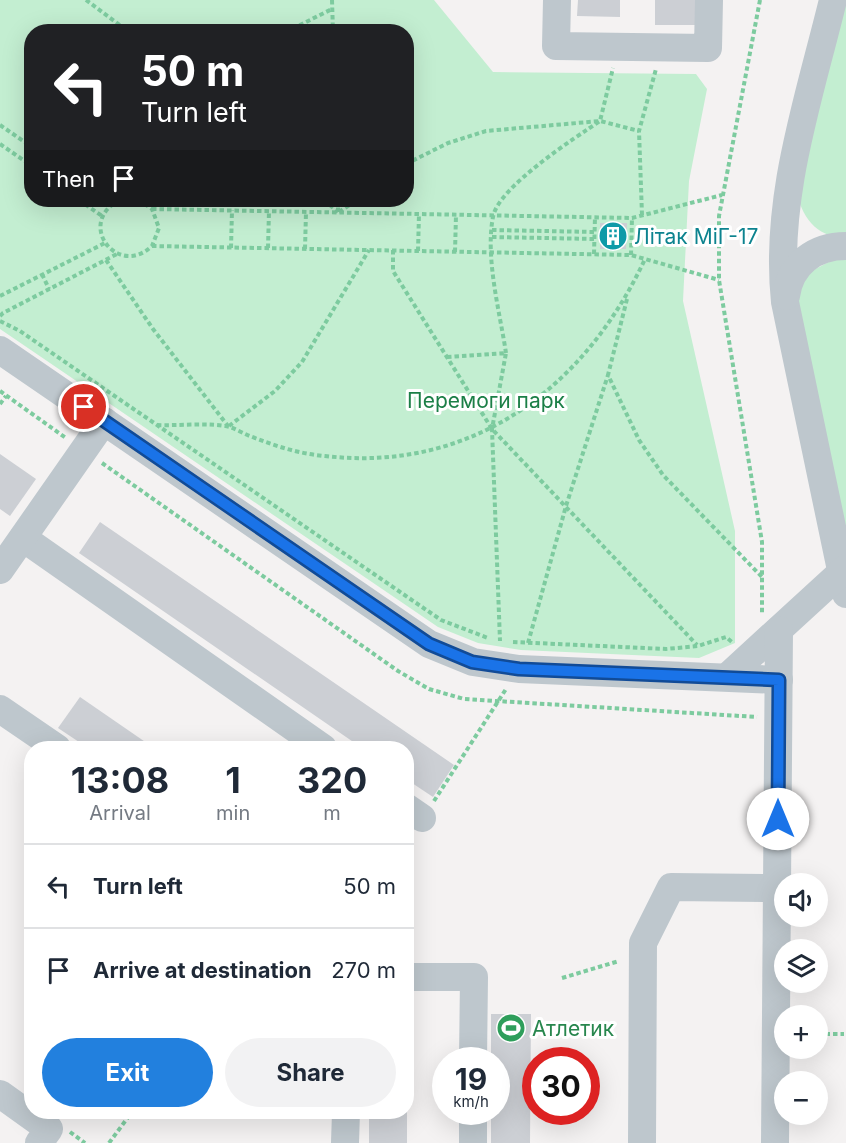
<!DOCTYPE html>
<meta charset="utf-8">
<style>
body{margin:0;font-family:Inter,sans-serif;background:#f2f2f3;color:#1f2937;height:100vh;display:flex;flex-direction:column;font-size:22px;white-space:nowrap}
*{box-sizing:border-box;margin:0}
p{font-size:20px;color:#747a83}
.icon{flex:none;width:33px;height:33px;fill:none;stroke:currentColor;stroke-width:2;stroke-linecap:round;stroke-linejoin:round}
.map{position:relative;flex:1;overflow:hidden}
.side{position:absolute;left:24px;top:741px;width:390px;height:378px;display:flex;flex-direction:column;background:#fff;border-radius:24px;box-shadow:0 6px 24px #0002}
.side>*{flex:none}
.guide{position:absolute;left:24px;top:24px;width:390px;height:183px;border-radius:24px;box-shadow:0 6px 24px #0002;background:#202124;color:#fff;overflow:hidden}
.buttons{position:absolute;left:774px;top:873px;display:grid;gap:12px}
.buttons a{display:grid;place-items:center;width:54px;height:54px;border-radius:50%;background:#fff;box-shadow:0 6px 24px #0002;font-size:30px}
.speed{position:absolute;left:432px;top:1047px;display:flex;gap:12px;font-size:30px;font-weight:700;text-align:center}
.speed>*{display:grid;place-content:center;width:78px;height:78px;border-radius:50%;background:#fff;box-shadow:0 6px 24px #0002;line-height:1}
.speed small{font-size:15px;font-weight:400}
.speed .limit{border:9px solid #d22;background:#fff;color:#111}
.pin{position:absolute;display:grid;place-items:center;width:51px;height:51px;color:#fff;margin:-26px;border:3px solid #fff;border-radius:50%;box-shadow:0 2px 6px #0007}
.me{position:absolute;width:66px;margin:-33px;rotate:0deg;stroke-linejoin:round;filter:drop-shadow(0 0 4px #0008)}
.turn{display:flex;align-items:center;gap:21px;height:126px;padding:0 18px;font-size:27px}
.turn .icon{width:78px;height:78px;stroke-width:2.5}
.turn b{display:block;font-size:42px;line-height:51px}
.then{display:flex;align-items:center;height:57px;padding:0 18px;background:#0003;gap:12px;font-size:22px}
.eta{display:flex;justify-content:space-evenly;align-items:center;height:102px;text-align:center}
.eta b{font-size:36px;font-weight:700;line-height:42px}
.primary-button{display:flex;gap:12px;margin-top:auto;padding:12px 18px}
.primary-button a{flex:1;height:69px;border-radius:36px;background:#2280de;color:#fff;font-size:24px;font-weight:700;line-height:69px;text-align:center}
.primary-button a+a{background:#f2f2f3;color:#1f2937}
ul{padding:0;list-style:none}
li{display:flex;align-items:center;gap:18px;height:84px;padding:0 18px;border-top:2px solid #e0e1e3}
li div{flex:1}
li b{display:block;font-size:22px}
li em{font-style:normal}
.map>svg:first-child{display:block}
</style>
<div class="map">
<svg width="846" height="1143" viewBox="0 0 846 1143">
<rect width="100%" height="100%" fill="#f4f2f2"/>
<g fill="#c3eed1" fill-rule="evenodd">
<path d="M0,0H434L493,72L696,74L707,89L689,181L683,301L735,531V643L699,658L521,650L478,643L438,627L0,329ZM32,32H406V200H32Z"/>
<path d="M846,0V239C815,236 801,217 796,188Z"/>
<path d="M846,253V558L795,293L802,276Z"/>
</g>
<g fill="#cccfd4">
<path d="M578,0H620V17L577,16Z"/>
<rect x="655" y="0" width="40" height="25"/>
<path d="M600,223H627L626,249H600Z"/>
<path d="M0,454L36,479L10,516L0,509Z"/>
<path d="M100,522L454,765L433,797L406,779V748H362L79,553Z"/>
<path d="M80,697L154,748H88L58,728Z"/>
<path d="M491,1014H531L530,1143H491V1112H496V1060H491Z"/>
<rect x="369" y="1112" width="38" height="31"/>
</g>
<g fill="none" stroke-linecap="round" stroke-linejoin="round">
<g stroke="#7dcb9f" stroke-width="4" stroke-dasharray="4.5 3" stroke-linecap="butt">
<path d="M86,0L129,32"/>
<path d="M332,0L333,32"/>
<path d="M760,0L719,216V280L762,542V613"/>
<path d="M286,32L332,9"/>
<path d="M0,125L32,147"/>
<path d="M0,144L32,166"/>
<path d="M406,164L448,143L486,131L600,121L639,131"/>
<path d="M79,200L102,216"/>
<path d="M107,200L112,203"/>
<path d="M120,200C75,222 117,279 152,246L159,228L152,209L139,200"/>
<path d="M324,200L338,212"/>
<path d="M338,200V212"/>
<path d="M152,209L632,218L722,195"/>
<path d="M339,212L357,200"/>
<path d="M642,215L639,131L656,69"/>
<path d="M492,230L595,232"/>
<path d="M492,237L595,239"/>
<path d="M152,246L631,255L719,280"/>
<path d="M231,248L232,210"/>
<path d="M268,248L269,211"/>
<path d="M305,249L306,212"/>
<path d="M393,250V271L492,429L697,645"/>
<path d="M418,251L419,214"/>
<path d="M455,252L456,215"/>
<path d="M594,254L595,217"/>
<path d="M631,255L632,218"/>
<path d="M106,260L153,329L228,426"/>
<path d="M42,274L49,289"/>
<path d="M0,296L105,243"/>
<path d="M627,299L608,375L639,440L663,475L762,577"/>
<path d="M0,316L3,313L117,254"/>
<path d="M0,321L20,331L441,620L488,638"/>
<path d="M506,353C500,313 485,258 493,217C498,187 575,138 600,121L613,68"/>
<path d="M447,357L506,353L492,429L500,641"/>
<path d="M0,391L66,438"/>
<path d="M0,404L6,396"/>
<path d="M157,425C178,426 211,422 230,427C238,430 246,435 255,438C278,447 301,454 325,456C472,473 585,388 645,259"/>
<path d="M229,426L275,391L302,362L369,250"/>
<path d="M102,463L398,671L429,689L464,699L757,717"/>
<path d="M513,642L666,649L698,646L726,637L733,643"/>
<path d="M528,643L566,506L608,375"/>
<path d="M434,801L506,689"/>
<path d="M562,978L619,961"/>
<path d="M818,1034H844"/>
<path d="M70,1132L85,1143"/>
<path d="M109,1143L132,1112"/>
</g>
<g stroke="#bec7cd" stroke-width="28">
<path d="M557,0L556,46L708,48L709,0"/>
<path d="M833,0C809,99 774,198 785,302L846,594"/>
<path d="M786,296C790,264 815,246 846,246"/>
<path d="M0,350L429,644L473,662L519,669L779,680"/>
<path d="M23,538L323,748"/>
<path d="M0,570L104,421"/>
<path d="M727,677L846,568"/>
<path d="M0,709L57,748"/>
<path d="M406,807L422,818"/>
<path d="M406,977H474L473,1060"/>
<path d="M0,1094L49,1129L39,1143"/>
<path d="M345,1143L346,1112"/>
<path d="M473,1143V1112"/>
<path d="M642,1143L643,943L671,887L777,888"/>
<path d="M775,1143L779,630"/>
</g>
</g>
<g fill="none" stroke-linecap="round" stroke-linejoin="round">
<g stroke="#114b97" stroke-width="15">
<path id="route" d="M84,407L429,644L472,662L519,669L779,680L778,819"/>
</g>
<use href="#route" stroke="#1a73e8" stroke-width="10"/>
</g>
<defs>
<g id="building-disc" transform="scale(1.5)"><circle r="9.5" fill="#0f9aa8" stroke="#fff"/><path d="M-4-6H4V6H1V3H-1V6H-4ZM-2.5-4.3h1.7v1.8h-1.7ZM.8-4.3h1.7v1.8H.8ZM-2.5-1h1.7V.8h-1.7ZM.8-1h1.7V.8H.8Z" fill="#fff"/></g>
<g id="stadium-disc" transform="scale(1.5)"><circle r="9.5" fill="#2e9e5b" stroke="#fff"/><path d="M0-5a6.5 5 0 1 0 0 10a6.5 5 0 1 0 0-10ZM-3.5-1.8h7v3.6h-7Z" fill="#fff"/></g>
</defs>
<g fill-rule="evenodd">
<use href="#building-disc" x="613" y="236"/>
<use href="#stadium-disc" x="511" y="1028"/>
</g>
<g text-anchor="middle" dominant-baseline="central" stroke-width="6" stroke-linejoin="round" paint-order="stroke">
<g font-size="21" fill="#0d838f" stroke="#fff" text-anchor="start">
<text x="634" y="236">Літак МіГ-17</text>
</g>
<g font-size="21" fill="#1c7f47" stroke="#fff">
<text x="486" y="400">Перемоги парк</text>
</g>
<g font-size="21" fill="#27864d" stroke="#fff" text-anchor="start">
<text x="532" y="1028">Атлетик</text>
</g>
</g>
</svg>
<div class="buttons">
<a><svg class="icon" aria-label="sound" viewBox="0 0 24 24"><path d="M4 9h4l5-4v14l-5-4H4zM17 9q2 3 0 6"/></svg></a>
<a><svg class="icon" aria-label="layers" viewBox="0 0 24 24"><path d="M12 4l9 5-9 5-9-5zM3 14l9 5 9-5"/></svg></a>
<a>+</a>
<a>−</a>
</div>
<div class="speed"><div>19<small>km/h</small></div><div class="limit">30</div></div>
<div class="pin" style="left:84px;top:407px;background:#d93025"><svg class="icon" aria-label="arrive" viewBox="0 0 24 24"><path d="M6 21V4h12l-3 4 3 4H6"/></svg></div>
<svg class="me" style="left:778px;top:819px" viewBox="-20 -20 40 40"><circle r="19" fill="#fff"/><path d="M0-13L10 11 0 6-10 11z" fill="#1a73e8"/></svg>
<div class="guide">
<div class="turn"><svg class="icon" aria-label="left" viewBox="0 0 24 24"><path d="M17 20v-9H6M10 6l-5 5 5 5"/></svg><div><b>50 m</b>Turn left</div></div>
<div class="then">Then<svg class="icon" aria-label="arrive" viewBox="0 0 24 24"><path d="M6 21V4h12l-3 4 3 4H6"/></svg></div>
</div>
<section class="side">
<div class="eta">
<div><b>13:08</b><p>Arrival</p></div>
<div><b>1</b><p>min</p></div>
<div><b>320</b><p>m</p></div>
</div>
<ul>
<li><svg class="icon" aria-label="left" viewBox="0 0 24 24"><path d="M17 20v-9H6M10 6l-5 5 5 5"/></svg><div><b>Turn left</b></div><em>50 m</em></li>
<li><svg class="icon" aria-label="arrive" viewBox="0 0 24 24"><path d="M6 21V4h12l-3 4 3 4H6"/></svg><div><b>Arrive at destination</b></div><em>270 m</em></li>
</ul>
<div class="primary-button"><a>Exit</a><a>Share</a></div>
</section>
</div>
